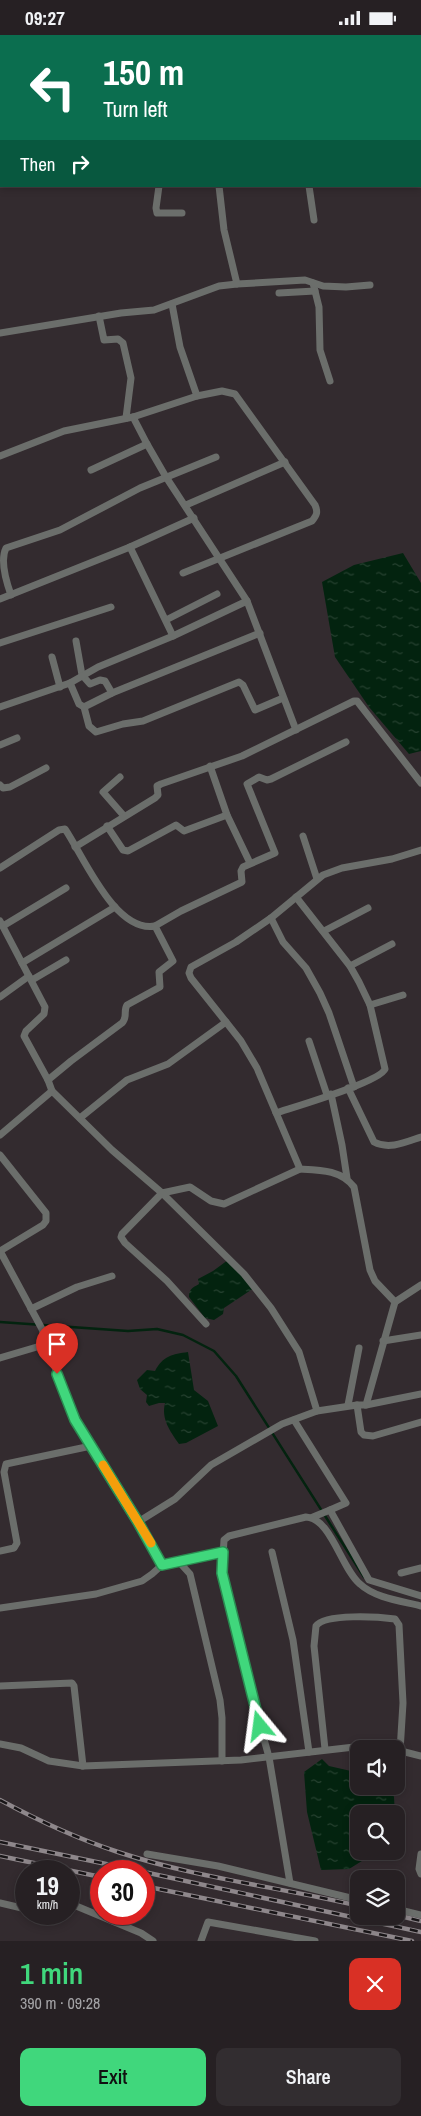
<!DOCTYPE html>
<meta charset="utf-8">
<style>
body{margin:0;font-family:"Archivo Narrow",sans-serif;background:#322d30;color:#f1f3f6;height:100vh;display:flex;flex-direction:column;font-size:19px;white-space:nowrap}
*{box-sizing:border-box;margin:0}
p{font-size:16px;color:#a4a3a6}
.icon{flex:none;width:28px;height:28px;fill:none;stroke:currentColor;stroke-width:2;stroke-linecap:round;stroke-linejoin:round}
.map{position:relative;height:1906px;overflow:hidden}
.sheet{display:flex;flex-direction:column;background:#262023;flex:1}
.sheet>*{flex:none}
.hud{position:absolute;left:0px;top:0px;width:421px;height:152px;box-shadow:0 2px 8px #0003,0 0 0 1px #423e41;background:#0b6e4f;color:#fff;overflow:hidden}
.tools{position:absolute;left:350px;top:1705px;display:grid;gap:10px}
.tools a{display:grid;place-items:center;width:55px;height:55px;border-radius:10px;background:#262023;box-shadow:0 2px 8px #0003,0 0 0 1px #423e41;font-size:25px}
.speed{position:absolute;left:15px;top:1825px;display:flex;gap:10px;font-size:25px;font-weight:700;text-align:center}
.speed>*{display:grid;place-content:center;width:65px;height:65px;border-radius:50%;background:#262023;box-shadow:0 2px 8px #0003,0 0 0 1px #423e41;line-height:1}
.speed small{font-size:12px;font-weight:400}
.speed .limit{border:8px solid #d22;background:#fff;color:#111}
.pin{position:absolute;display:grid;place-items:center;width:42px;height:42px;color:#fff;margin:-51px -21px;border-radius:50% 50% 50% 0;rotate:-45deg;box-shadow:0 0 5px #0007}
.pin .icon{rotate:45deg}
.me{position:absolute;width:55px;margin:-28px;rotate:344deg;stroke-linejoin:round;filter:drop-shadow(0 0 4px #0008)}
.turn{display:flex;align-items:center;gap:18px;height:105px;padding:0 20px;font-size:22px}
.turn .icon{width:65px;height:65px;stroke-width:2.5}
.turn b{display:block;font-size:35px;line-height:42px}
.then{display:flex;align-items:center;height:48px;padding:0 20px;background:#0003;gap:10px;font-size:19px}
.round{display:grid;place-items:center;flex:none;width:52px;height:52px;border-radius:10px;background:#322d30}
.overview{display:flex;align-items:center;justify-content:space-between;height:85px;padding:0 20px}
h1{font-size:30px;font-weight:600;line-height:38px;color:#40d77c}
.action{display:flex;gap:10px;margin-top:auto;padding:10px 20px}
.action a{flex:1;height:58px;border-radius:10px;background:#40d77c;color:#111;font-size:20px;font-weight:600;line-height:58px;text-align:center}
.action a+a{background:#322d30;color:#f1f3f6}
.status{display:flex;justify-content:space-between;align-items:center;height:35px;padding:0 25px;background:#262023;direction:ltr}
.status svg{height:14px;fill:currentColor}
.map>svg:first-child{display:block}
</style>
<div class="status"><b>09:27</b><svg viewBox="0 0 49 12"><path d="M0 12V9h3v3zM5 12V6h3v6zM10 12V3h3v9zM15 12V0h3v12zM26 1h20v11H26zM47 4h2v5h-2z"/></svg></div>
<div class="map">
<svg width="421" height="1906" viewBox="0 0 421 1906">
<defs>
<pattern id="water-ripples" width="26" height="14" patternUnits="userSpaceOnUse" patternTransform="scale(1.25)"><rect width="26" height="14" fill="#03230f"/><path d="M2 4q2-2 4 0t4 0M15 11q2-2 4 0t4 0" fill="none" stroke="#274231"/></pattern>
</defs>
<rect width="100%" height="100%" fill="#332b2f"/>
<g fill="url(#water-ripples)">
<path d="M403,518L421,548V716L409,719L369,672L335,622L322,547L354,530Z"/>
<path d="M228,1225L254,1253L224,1273L223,1279L214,1285L205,1283L189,1262C189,1254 192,1253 199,1249L198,1244L213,1236Z"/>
<path d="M188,1317L194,1355L208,1366L218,1391L186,1408L179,1409C170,1396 161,1384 165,1368H159L149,1371L146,1367L147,1360L140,1354L137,1345L147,1335L155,1336C163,1321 172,1319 188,1317Z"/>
<path d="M357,1716H359V1751H389L394,1762L395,1779H359V1816H378L349,1834L321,1835L307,1777L304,1737L322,1724L329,1731L351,1736Z"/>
</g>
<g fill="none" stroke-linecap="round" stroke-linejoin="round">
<path stroke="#03230f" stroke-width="2.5" d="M0,1287L128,1296L157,1294L183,1300L214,1316L236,1341L364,1542"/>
<g stroke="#6b6e6b" stroke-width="7">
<path d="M80,0L81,1"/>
<path d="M122,0V1"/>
<path d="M222,0V1"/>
<path d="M361,0V1"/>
<path d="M382,1V0"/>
<path d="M420,57L421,52"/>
<path d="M0,73H1"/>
<path d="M420,94L421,95"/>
<path d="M159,151L156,173L157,178H182"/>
<path d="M309,151L314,185"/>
<path d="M313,248L319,272L320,315L330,346"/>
<path d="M237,249L305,245L323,251L346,252L370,250"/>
<path d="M279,258L315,256"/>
<path d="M172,269L180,312L197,361"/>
<path d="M99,281L104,305L118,304L123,308L131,343L126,383"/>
<path d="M0,298L121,278L154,275L219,251L237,249L224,195L219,151"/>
<path d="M133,382L147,409L166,442L247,566L296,695"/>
<path d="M0,421L64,396L133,382L197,361L222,356L235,359L315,470C318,477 317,480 312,486L183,538"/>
<path d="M91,435L147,409"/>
<path d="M186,470L285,427"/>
<path d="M130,512L173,601"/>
<path d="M11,560C6,546 0,525 6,513L60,495L140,453L216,422"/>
<path d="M0,564L130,512L194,483"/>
<path d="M166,585L217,559"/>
<path d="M76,606L82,640L90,649L100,645L105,646L112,658"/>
<path d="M0,608L111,572"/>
<path d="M52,622L60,652"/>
<path d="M70,648L79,669L84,672L112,658L260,598"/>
<path d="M0,672L70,648L98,632L173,601L247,566"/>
<path d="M84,672L89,691L96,697L123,689L143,686L239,647L243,650L255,675L283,663"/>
<path d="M0,710L17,703"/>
<path d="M210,731L227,780L250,828"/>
<path d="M120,742L103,757L124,781"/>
<path d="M0,750L3,753L10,752L46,733"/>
<path d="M107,791L123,815L128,816L176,790L184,796L227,780"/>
<path d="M303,801L317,844"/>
<path d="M75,812L155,763L158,760L157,751L161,749L242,721L354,666H357L421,748"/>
<path d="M0,833L59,795L65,794C84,822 115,898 155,891"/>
<path d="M271,883L283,907L306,933L320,958L329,978L354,1052"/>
<path d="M0,886L45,972L44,979L26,996L24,1001L48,1045L52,1056L112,1115L162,1158L190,1152L211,1166L224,1169L300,1134"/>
<path d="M3,891L66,853"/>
<path d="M324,896L368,873"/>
<path d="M22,928L115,872"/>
<path d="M350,931L392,909"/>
<path d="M32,945L66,925"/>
<path d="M0,962L29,941"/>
<path d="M370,970L403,960"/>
<path d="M226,987L241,1006L257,1033L300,1134C321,1135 341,1135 354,1152L370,1235L375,1246L395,1267L366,1370H357L361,1397L364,1400L373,1401L421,1387"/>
<path d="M309,1006L327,1060"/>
<path d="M48,1045L71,1026L122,988C128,982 123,976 127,970L160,952L159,937L173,926L155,891L181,876L242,847L241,836L243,832L275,818L247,749L259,742L267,745L271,744L346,707"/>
<path d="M348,1053L374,1107C389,1115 406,1107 421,1102"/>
<path d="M331,1059L342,1110L347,1143"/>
<path d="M276,1078C294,1072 380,1047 385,1034L370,970L359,947L350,931L296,862"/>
<path d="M80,1083L127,1045L168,1029L226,987L191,943L189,938L191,932L236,907L271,883L323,840L342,833L392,824L421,815"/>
<path d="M0,1100L52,1056"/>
<path d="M0,1120L46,1178V1186L43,1190L0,1216"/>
<path d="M0,1216L42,1294L68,1370L75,1385L138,1487L162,1530L152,1539L142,1546L96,1559L0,1573"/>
<path d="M395,1267L421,1250"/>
<path d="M31,1274L77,1252L112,1241"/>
<path d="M206,1289L167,1246L125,1208L121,1202L122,1199L162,1158L244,1239L271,1273L299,1317L317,1376"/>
<path d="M383,1306L421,1300"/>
<path d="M0,1323L47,1309"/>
<path d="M348,1370L359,1313"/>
<path d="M366,1370L421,1359"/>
<path d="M294,1385L346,1468L330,1475L369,1545L421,1561"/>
<path d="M313,1482L330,1475"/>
<path d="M138,1487L175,1464L211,1430L282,1389L317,1376L357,1370"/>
<path d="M0,1516L14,1513L17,1508L4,1437L6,1429L91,1411"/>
<path d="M272,1517L293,1605L309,1717"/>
<path d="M180,1528L223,1517"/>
<path d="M162,1530L180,1528L190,1539L220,1665L222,1683V1726"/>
<path d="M401,1538L421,1533"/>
<path d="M0,1651L72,1648L74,1651L83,1731"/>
<path d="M0,1709L21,1713L49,1726L83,1731L241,1725L363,1711L390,1714"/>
<path d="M325,1714L314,1611L316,1591C325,1578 380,1582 395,1584L399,1590L403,1668L400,1716"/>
<path d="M397,1715L421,1721"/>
<path d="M147,1819L218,1831L359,1865"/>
<path d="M421,1819L419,1834L421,1839"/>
<path d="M290,1848L269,1722L247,1644L222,1538L224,1505L229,1501L306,1482C331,1483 341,1533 360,1549C375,1563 401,1566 421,1571"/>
<path d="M0,1868L26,1874"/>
<path d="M69,1868L141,1898L153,1906"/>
<path d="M396,1874L421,1880"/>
<path d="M201,1906L208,1887L315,1906"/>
</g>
<g stroke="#8e878b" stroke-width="4.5">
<g id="rail">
<path d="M0,1765C37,1785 78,1804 118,1817C196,1843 279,1852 359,1871"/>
<path d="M0,1807L140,1836"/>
<path d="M0,1821L101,1842"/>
<path d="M144,1837L421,1897"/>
<path d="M144,1851L412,1906"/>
<path d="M396,1880L421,1886"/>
</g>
</g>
<use href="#rail" stroke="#181517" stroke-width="2.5" stroke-dasharray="8" stroke-linecap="butt"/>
</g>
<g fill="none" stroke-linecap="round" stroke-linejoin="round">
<g stroke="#2a8c51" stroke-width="12">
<path id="route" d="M57,1339L75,1385L138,1487L162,1530L223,1517L222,1538L260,1691"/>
</g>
<use href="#route" stroke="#40d77c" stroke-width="9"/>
<path stroke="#f59e0b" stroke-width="9" d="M103,1430L151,1508"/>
</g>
</svg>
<div class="tools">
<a><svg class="icon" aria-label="sound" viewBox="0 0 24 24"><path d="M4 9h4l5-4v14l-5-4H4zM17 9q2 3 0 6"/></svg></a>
<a><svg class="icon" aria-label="search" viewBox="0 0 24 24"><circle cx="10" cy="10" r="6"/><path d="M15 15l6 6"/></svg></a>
<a><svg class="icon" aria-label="layers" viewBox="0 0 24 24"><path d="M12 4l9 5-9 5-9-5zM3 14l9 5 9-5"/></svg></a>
</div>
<div class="speed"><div>19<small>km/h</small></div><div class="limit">30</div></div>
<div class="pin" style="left:57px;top:1339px;background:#d93025"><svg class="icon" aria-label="arrive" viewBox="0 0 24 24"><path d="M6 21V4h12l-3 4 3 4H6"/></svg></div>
<svg class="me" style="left:260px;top:1691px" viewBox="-20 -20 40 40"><path d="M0-17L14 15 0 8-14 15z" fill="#40d77c" stroke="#fff" stroke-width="4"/></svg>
<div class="hud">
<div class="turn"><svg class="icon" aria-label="left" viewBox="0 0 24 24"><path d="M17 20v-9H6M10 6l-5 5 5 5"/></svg><div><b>150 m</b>Turn left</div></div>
<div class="then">Then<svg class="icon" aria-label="right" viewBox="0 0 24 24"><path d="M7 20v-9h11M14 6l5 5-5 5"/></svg></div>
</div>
</div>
<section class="sheet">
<div class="overview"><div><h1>1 min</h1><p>390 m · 09:28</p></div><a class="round" style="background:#d93025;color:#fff"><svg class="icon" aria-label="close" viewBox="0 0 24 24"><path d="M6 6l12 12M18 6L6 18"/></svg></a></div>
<div class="action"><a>Exit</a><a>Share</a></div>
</section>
